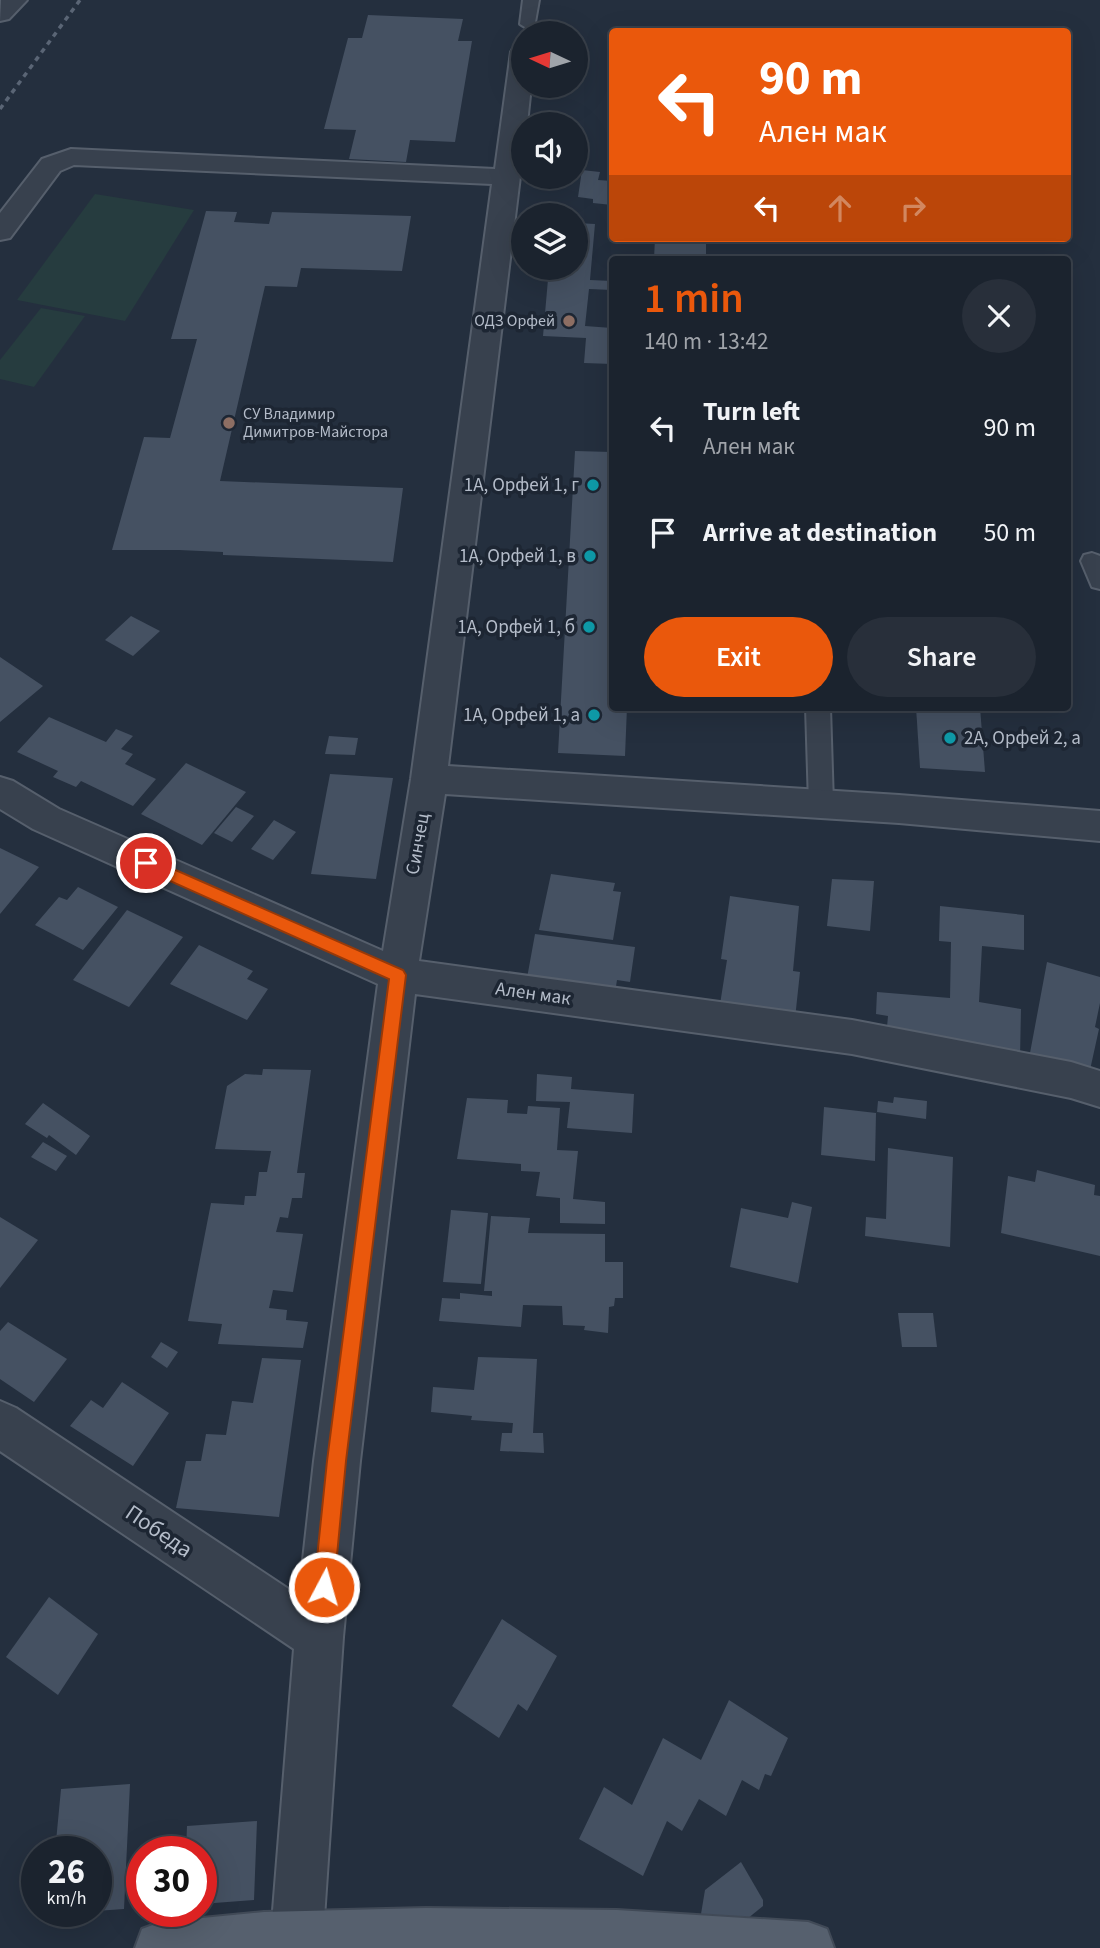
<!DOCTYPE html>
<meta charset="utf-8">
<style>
body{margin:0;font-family:"Source Sans 3",sans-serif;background:#282f3a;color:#f1f3f6;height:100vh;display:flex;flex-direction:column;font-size:26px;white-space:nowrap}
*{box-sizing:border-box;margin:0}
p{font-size:23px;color:#a0a4aa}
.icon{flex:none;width:38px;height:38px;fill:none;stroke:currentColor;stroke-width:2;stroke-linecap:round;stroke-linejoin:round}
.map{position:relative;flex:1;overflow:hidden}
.panel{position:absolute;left:609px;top:256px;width:462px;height:455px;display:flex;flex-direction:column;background:#1b232e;border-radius:7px;box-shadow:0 7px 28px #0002,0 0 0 2px #39404a}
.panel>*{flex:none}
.banner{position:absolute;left:609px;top:28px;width:462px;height:214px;border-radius:7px;box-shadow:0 7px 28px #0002,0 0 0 2px #39404a;background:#ea580c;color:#fff;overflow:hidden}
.needle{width:46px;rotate:274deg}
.fabs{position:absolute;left:511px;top:21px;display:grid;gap:14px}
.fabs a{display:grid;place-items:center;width:77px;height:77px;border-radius:50%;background:#1b232e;box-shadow:0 7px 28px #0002,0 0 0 2px #39404a;font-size:35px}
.speed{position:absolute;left:21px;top:1836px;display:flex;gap:14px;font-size:35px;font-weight:700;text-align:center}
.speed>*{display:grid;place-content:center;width:91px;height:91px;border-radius:50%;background:#1b232e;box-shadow:0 7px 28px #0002,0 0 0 2px #39404a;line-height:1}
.speed small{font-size:18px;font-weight:400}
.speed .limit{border:10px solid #d22;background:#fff;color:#111}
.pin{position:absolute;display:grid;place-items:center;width:60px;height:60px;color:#fff;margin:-30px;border:4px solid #fff;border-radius:50%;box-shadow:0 2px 7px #0007}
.me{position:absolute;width:77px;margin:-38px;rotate:6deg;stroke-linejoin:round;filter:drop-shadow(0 0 5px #0008)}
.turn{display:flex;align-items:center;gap:24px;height:147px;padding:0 35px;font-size:32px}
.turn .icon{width:91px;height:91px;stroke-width:2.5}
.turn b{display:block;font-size:49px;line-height:60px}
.lanes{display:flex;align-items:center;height:66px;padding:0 35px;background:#0003;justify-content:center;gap:35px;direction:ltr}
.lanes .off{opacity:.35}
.round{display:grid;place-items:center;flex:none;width:74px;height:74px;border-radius:37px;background:#282f3a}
.headline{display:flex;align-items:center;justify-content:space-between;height:119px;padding:0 35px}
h1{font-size:42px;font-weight:600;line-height:52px;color:#ea580c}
.cta{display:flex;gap:14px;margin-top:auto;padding:14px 35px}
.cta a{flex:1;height:80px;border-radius:42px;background:#ea580c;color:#fff;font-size:28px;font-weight:600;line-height:80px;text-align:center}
.cta a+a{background:#282f3a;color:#f1f3f6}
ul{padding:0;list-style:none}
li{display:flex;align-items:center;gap:21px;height:105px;padding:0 35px}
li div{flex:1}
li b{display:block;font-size:26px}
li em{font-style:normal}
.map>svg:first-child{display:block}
</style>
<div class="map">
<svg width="1100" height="1948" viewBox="0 0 1100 1948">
<rect width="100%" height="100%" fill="#242f3e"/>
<g fill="#263c3f">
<path d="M95,194L194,210L125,321L17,300Z"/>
<path d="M41,308L85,316L34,387L0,379V360Z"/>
</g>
<g fill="#455162">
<path d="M368,15L463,19L458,41H472L455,142L410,140L406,162L349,159L356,130L324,129L348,38H362Z"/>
<path d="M582,170L600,172L598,180L612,181V205L593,203V199L578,197Z"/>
<path d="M206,211L237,212L234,222L269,224L272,212L411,216L402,271L301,268L297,287L265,286L220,481L403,488L393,562L223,555V552L179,550H112L144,437L170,438L197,339H171Z"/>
<path d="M576,223L595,224L590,280L612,281V290L589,289L585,326L612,328V364L584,363L586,338L543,336L549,268H576Z"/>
<path d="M655,238H706V259H654Z"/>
<path d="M575,451L612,452V707H627L625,756L558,753Z"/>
<path d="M131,616L160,631L133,656L105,640Z"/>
<path d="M0,657L43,686L0,722Z"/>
<path d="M916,707H980L985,772L920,768Z"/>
<path d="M49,717L106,742L116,729L133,736L121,749L133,754L125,764L156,779L133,806L81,781L76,787L53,777L58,771L17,752Z"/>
<path d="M329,736L358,738L355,755L325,754Z"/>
<path d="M186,763L246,792L202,845L141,814Z"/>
<path d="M330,774L393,778L376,879L311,874Z"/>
<path d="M236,807L254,816L232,842L214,833Z"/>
<path d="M274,820L296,832L273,860L251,849Z"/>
<path d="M0,848L39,867L0,914Z"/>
<path d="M551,874L615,883L613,891L621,892L613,940L539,930Z"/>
<path d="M832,879L874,881L870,931L827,926Z"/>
<path d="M78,887L118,907L83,950L35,925L59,897L67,900Z"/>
<path d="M730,896L799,906L793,971L800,972L794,1028L718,1017L727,960L721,959Z"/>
<path d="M940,906L1024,915V950L982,946L979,1002L1021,1009L1020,1058L886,1038L888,1016L876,1014L877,992L950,998L951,942L939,941Z"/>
<path d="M127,910L183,937L129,1007L73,980Z"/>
<path d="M535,934L635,947L630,982L617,980L614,999L525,989Z"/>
<path d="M199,945L253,971L247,979L268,989L247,1020L170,984Z"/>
<path d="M1047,962L1100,977V1003L1095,1027L1099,1029L1090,1070L1030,1053Z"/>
<path d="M263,1069L311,1070L297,1173H305L302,1198H292L288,1218L280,1217L276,1232L303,1234L293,1292L273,1290L269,1308L287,1310L286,1320L308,1322L303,1348L218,1344L222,1324L188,1321L211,1203L244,1205L245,1196H256L259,1172H267L271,1151L215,1149L227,1086L245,1074L262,1075Z"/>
<path d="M537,1074L572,1077L571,1089L634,1094L632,1133L567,1128L570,1102L536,1101Z"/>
<path d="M894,1097L927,1101L926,1119L877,1112L878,1101L893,1103Z"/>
<path d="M467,1098L508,1100L507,1113L527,1114L528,1106L560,1108L557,1150L578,1151L573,1199L605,1202V1224L560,1223V1198L536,1196L540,1172L521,1171V1164L457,1159Z"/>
<path d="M43,1103L90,1136L76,1155L49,1135L47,1138L25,1124Z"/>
<path d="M824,1107L876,1113L875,1161L821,1155Z"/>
<path d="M43,1142L67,1156L56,1171L31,1157Z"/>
<path d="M888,1148L953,1157L950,1247L865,1236L866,1217L886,1219Z"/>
<path d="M1037,1170L1095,1185L1094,1195L1100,1196V1256L1001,1233L1008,1176L1035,1182Z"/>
<path d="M792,1202L812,1207L798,1283L730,1267L741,1208L788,1218Z"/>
<path d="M451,1210L488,1213L481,1284L443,1282Z"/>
<path d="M491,1216L530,1218L528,1233L605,1234V1262H623V1298H615L614,1306L609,1307L608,1333L584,1330L585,1326L563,1325L562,1306L523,1305L521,1327L439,1321L442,1298L460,1299V1293L492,1296V1291H484Z"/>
<path d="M0,1217L38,1240L0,1288Z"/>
<path d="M898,1313H933L937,1347H902Z"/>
<path d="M8,1322L67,1359L34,1402L0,1379V1331Z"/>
<path d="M161,1342L178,1352L167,1368L151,1357Z"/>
<path d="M478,1357L537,1359L533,1433H543L544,1453L500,1451L502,1433H512L513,1423L471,1420L472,1416L431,1412L433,1387L474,1390Z"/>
<path d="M262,1358L301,1360L279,1517L176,1508L186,1461H201L206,1434L226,1435L232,1401L253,1403Z"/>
<path d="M122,1382L169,1413L133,1466L70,1426L91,1400L103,1408Z"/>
<path d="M49,1597L98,1634L58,1695L6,1657Z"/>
<path d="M502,1619L557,1656L527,1711L518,1704L499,1738L452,1706Z"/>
<path d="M729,1700L788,1738L771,1776L765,1774L759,1790L742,1780L726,1816L699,1799L682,1831L667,1821L643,1876L579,1839L604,1787L632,1805L663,1738L701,1760Z"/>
<path d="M130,1784L124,1909L96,1911V1852H55L61,1789Z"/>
<path d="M257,1821L254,1900L201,1904V1852H186L187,1826Z"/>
<path d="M741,1862L763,1900V1906L731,1932L712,1931L701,1914L705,1890Z"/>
</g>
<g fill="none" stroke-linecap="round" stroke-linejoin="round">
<g stroke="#565f6c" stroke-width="4">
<g id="lane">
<path d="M523,0H539L534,28L528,29L520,24Z"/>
<path d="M1092,553L1100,556V589L1092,587L1081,561L1084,555Z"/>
<path d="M806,707H830L833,804L830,811L821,814L812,811L809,804Z"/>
</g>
</g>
<g stroke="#565f6c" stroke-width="4">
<g id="street">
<path d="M27,0L9,19L0,21L1,0Z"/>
<path d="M523,45V86H531L527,124H523V152L448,766L899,795L1100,811V841L899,823L445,794L419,961L852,1020L1071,1062L1100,1071V1107L1071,1098L852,1054L415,994L360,1461L343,1637L322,1948H270L294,1649L0,1451V1401L16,1408L299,1596L314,1461L378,984L33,829L0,809V777L13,781L59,809L383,951L411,779L492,184L74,165L60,171L10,238L0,240V213L42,159L71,149L495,169L511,52L514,47Z"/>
</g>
</g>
<g stroke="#414a57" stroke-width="4">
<path id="primary" d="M426,1908L617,1910L808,1922L827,1929L834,1948H135L142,1929L161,1922L264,1912Z"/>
</g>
<use href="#lane" fill="#38414e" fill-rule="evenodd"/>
<use href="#street" fill="#38414e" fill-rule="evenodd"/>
<use href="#primary" fill="#56606e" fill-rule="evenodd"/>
<path stroke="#5a6575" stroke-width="3.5" stroke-dasharray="5 5" stroke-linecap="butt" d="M0,109L80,0"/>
</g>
<path fill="#ea580c" stroke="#983908" stroke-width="2" d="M146,857L403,970L406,975L346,1461L334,1587L331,1594L324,1596L317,1594L314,1587L327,1461L389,979L141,868L139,863Z"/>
<g fill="#8d6e63" stroke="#1d2633" stroke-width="2.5">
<circle cx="569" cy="321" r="7"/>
<circle cx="229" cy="423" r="7"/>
</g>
<g fill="#0f9aa8" stroke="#1d2633" stroke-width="2.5">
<circle cx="593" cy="485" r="7"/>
<circle cx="590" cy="556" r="7"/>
<circle cx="589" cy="627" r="7"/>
<circle cx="594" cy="715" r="7"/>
<circle cx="950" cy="738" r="7"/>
</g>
<g text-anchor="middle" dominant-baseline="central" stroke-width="7" stroke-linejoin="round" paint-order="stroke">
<g font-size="16" fill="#b4bcc9" stroke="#1d2633" text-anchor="end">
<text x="555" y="321">ОДЗ Орфей</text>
<text x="243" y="414" text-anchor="start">СУ Владимир<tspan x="243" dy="18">Димитров-Майстора</tspan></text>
</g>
<g font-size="19" fill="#b4bcc9" stroke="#1d2633" text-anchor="end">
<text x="579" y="485">1А, Орфей 1, г</text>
<text x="576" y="556">1А, Орфей 1, в</text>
<text x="575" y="627">1А, Орфей 1, б</text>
<text x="580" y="715">1А, Орфей 1, а</text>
<text x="964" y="738" text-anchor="start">2А, Орфей 2, а</text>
</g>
<g font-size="19" fill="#b4bcc9" stroke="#1d2633">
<text transform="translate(418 844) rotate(-80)">Синчец</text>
<text transform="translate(533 994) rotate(8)">Ален мак</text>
</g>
<g font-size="23" fill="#b4bcc9" stroke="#1d2633">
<text transform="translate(159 1531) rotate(34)">Победа</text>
</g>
</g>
</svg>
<div class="fabs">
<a><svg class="needle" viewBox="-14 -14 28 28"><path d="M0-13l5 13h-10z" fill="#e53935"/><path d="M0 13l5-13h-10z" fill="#a0a4aa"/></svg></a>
<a><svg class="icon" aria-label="sound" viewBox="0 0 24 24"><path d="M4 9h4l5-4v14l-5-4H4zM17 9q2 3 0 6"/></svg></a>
<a><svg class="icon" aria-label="layers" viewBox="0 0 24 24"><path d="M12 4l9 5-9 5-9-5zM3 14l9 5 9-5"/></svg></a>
</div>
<div class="speed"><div>26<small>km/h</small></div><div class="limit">30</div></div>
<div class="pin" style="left:146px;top:863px;background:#d93025"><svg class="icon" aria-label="arrive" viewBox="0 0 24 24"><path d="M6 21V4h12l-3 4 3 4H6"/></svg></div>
<svg class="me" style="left:324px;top:1587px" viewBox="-20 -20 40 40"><circle r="17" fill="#ea580c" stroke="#fff" stroke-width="3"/><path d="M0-11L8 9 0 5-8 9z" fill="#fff"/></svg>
<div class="banner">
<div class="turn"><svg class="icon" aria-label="left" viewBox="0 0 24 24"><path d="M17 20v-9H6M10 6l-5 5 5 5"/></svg><div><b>90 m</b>Ален мак</div></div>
<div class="lanes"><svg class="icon" aria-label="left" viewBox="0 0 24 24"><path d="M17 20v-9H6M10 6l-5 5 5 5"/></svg><svg class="icon off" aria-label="ahead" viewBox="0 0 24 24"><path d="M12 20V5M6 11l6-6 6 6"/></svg><svg class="icon off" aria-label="right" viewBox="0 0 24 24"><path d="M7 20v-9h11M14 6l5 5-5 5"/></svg></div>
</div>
<section class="panel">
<div class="headline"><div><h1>1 min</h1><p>140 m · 13:42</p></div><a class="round"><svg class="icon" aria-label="close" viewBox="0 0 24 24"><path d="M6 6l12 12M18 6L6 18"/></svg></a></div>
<ul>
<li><svg class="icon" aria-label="left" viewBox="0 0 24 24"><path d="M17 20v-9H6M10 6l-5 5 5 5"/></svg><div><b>Turn left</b><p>Ален мак</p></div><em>90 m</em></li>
<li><svg class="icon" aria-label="arrive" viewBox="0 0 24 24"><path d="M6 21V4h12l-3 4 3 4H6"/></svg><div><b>Arrive at destination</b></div><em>50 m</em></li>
</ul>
<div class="cta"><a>Exit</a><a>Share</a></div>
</section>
</div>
